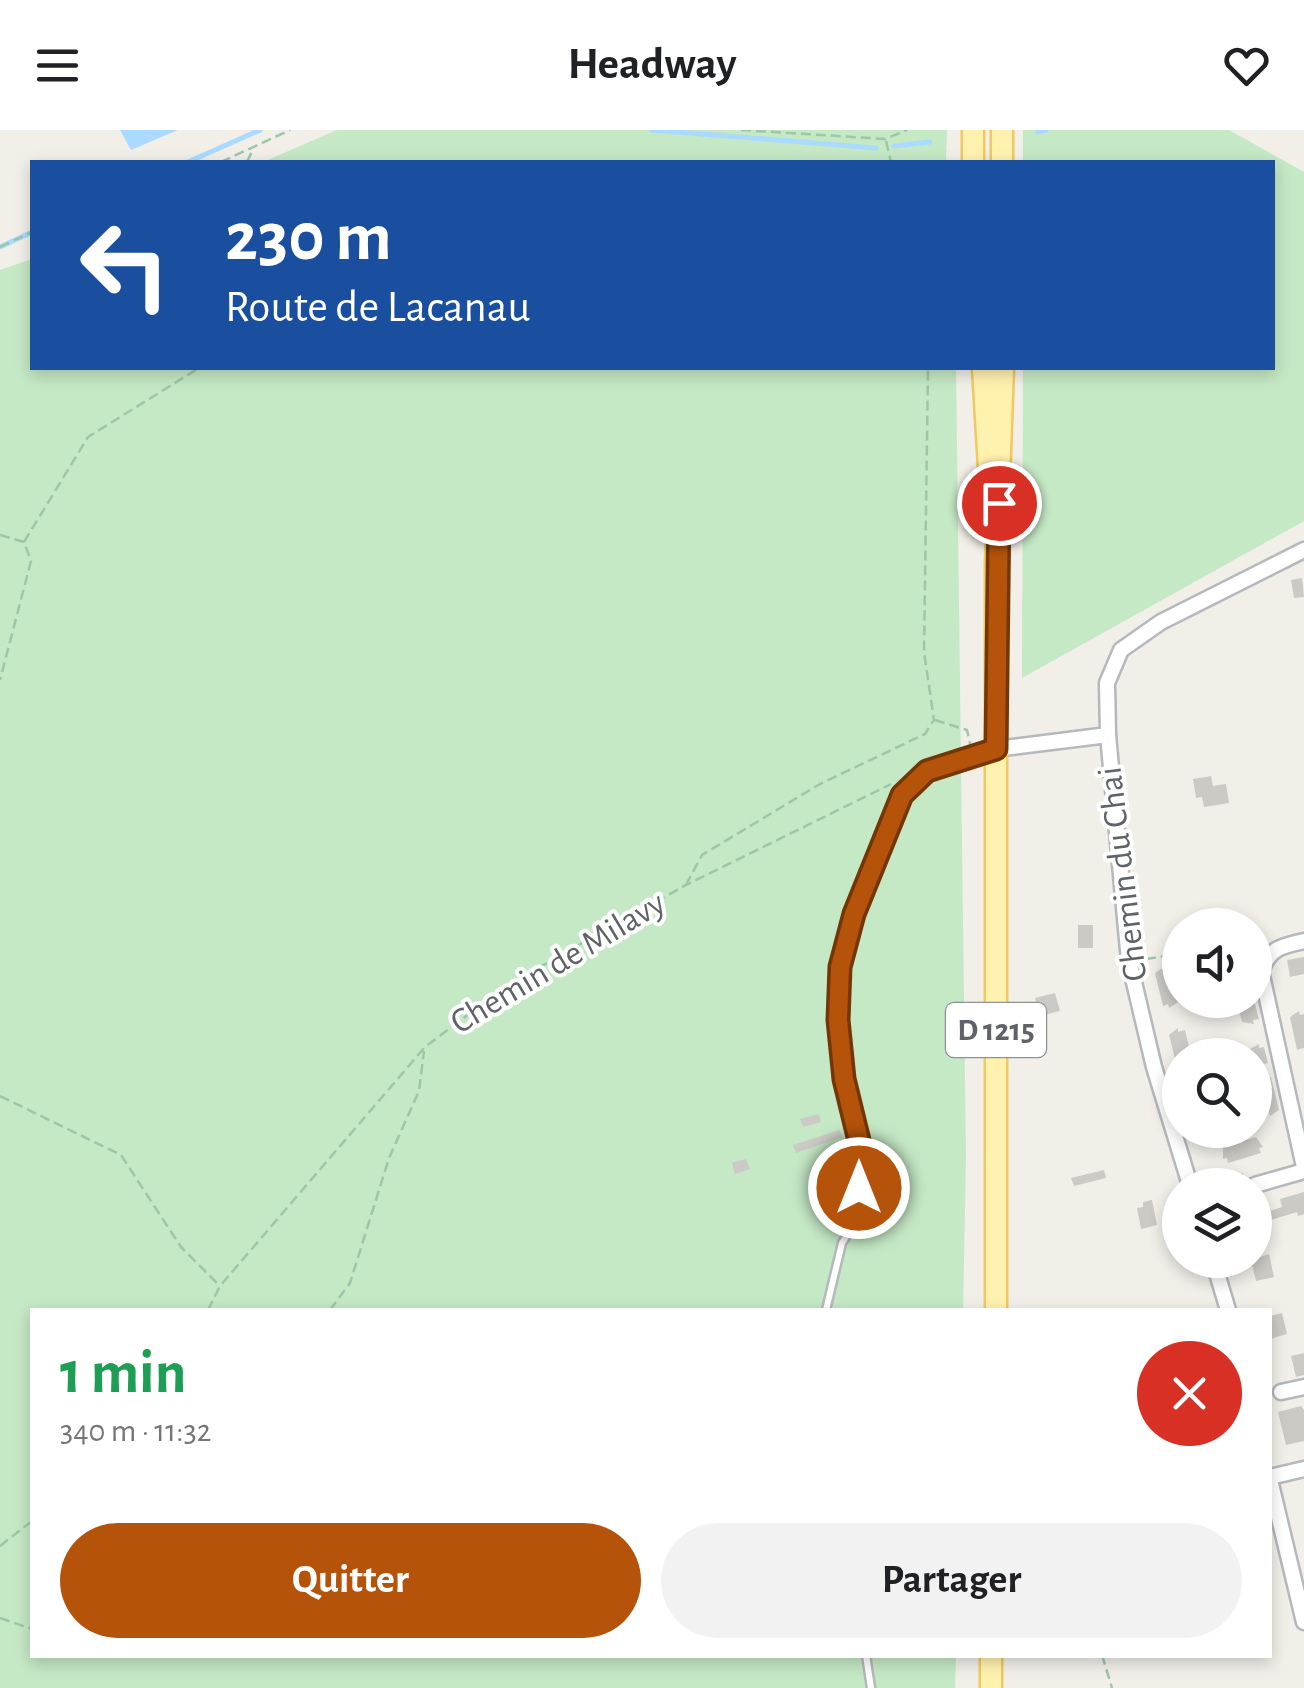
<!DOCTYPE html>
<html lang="fr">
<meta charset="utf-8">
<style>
body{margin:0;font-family:"Alegreya Sans",sans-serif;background:#f2f2f2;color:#202124;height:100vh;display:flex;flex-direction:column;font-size:38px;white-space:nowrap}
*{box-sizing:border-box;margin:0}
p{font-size:32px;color:#757577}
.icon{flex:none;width:55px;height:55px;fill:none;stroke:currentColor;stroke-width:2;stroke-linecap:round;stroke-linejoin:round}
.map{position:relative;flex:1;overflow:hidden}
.details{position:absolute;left:30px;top:1178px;width:1242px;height:350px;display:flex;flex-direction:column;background:#fff;border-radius:0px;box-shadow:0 5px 15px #0003}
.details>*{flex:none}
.hud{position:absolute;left:30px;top:30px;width:1245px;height:210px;border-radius:0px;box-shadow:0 5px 15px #0003;background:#1a4fa0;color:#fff;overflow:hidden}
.fabs{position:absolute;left:1162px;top:778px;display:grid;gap:20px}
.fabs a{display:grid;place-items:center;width:110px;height:110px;border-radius:50%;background:#fff;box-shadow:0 5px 15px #0003;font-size:50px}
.pin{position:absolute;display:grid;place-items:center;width:85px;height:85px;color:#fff;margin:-42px;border:5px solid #fff;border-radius:50%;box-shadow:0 2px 10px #0007}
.me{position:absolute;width:110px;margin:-55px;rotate:0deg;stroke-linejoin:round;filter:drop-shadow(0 0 8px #0008)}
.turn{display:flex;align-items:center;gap:35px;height:210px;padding:0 30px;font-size:45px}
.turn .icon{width:130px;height:130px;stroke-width:2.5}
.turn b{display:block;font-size:70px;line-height:85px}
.round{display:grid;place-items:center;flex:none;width:105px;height:105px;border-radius:52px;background:#f2f2f2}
.overview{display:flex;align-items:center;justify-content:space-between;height:170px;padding:0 30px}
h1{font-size:60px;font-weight:700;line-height:75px;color:#1e9e55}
.primary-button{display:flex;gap:20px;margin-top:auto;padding:20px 30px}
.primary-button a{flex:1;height:115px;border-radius:60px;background:#b45309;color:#fff;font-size:40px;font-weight:700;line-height:115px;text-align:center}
.primary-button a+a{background:#f2f2f2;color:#202124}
header{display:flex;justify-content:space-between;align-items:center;height:130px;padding:0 30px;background:#fff;font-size:45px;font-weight:700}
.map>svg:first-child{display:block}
</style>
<header><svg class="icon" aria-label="menu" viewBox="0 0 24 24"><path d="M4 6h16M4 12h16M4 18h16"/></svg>Headway<svg class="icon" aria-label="heart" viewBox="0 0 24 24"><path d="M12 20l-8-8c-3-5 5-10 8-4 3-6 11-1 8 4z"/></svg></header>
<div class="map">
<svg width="1304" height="1558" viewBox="0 0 1304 1558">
<rect width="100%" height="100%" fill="#f1efe8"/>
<g fill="#c5e8c5">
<path d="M337,0H947L946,32H263Z"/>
<path d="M1023,0H1229L1304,42V391L1022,548L1023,238H1272V32H1023Z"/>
<path d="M32,129V238H956L966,1028L963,1180H32V1525H956L955,1558H0V140Z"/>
</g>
<path fill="#aadaff" d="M120,0H178L131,20Z"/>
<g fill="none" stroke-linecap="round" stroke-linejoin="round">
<g stroke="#aadaff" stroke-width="5">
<path d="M652,0L876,18"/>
<path d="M1038,2L1046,0"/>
<path d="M894,16L930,12"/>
<path d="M188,32L260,0"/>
<path d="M0,117L32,102"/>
</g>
</g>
<g fill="#cccac5">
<path d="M1302,448L1304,467L1294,468L1291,450Z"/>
<path d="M1211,646L1213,656L1226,654L1229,673L1204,677L1202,667L1196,668L1193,649Z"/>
<rect x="1078" y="795" width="15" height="23"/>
<path d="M1304,827V844L1290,847L1287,830Z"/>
<path d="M1164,837L1165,841L1171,839L1180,871L1169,878L1168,874L1163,876L1155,843Z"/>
<path d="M1055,863L1060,881L1040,886L1035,868Z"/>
<path d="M1237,870H1254L1259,889L1253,890L1254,894L1242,892Z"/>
<path d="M1299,881L1300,885L1304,884V918L1297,920L1290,887Z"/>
<path d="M1178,898V902L1185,900L1191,925H1180V936L1177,937L1169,905Z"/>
<path d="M1259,914V918L1264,917L1268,933L1255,936V925H1249L1248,920Z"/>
<path d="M1265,944L1266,948L1271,947L1279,980L1270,986L1269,982L1262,983L1255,952Z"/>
<path d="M819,984L821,992L803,997L800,989Z"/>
<path d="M840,1000L842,1007L796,1023L793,1015Z"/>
<path d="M1256,1007L1263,1017L1259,1018L1261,1023L1228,1033L1227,1028L1223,1029V1017Z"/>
<path d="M746,1029L750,1039L735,1044L732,1033Z"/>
<path d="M1104,1040L1106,1048L1074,1056L1071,1048Z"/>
<path d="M1304,1062V1084L1298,1086L1297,1082L1255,1095V1077L1264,1074L1267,1082L1282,1077L1280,1069Z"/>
<path d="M1152,1070L1157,1095L1141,1099L1137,1078L1143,1077V1072Z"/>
<path d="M1269,1124L1274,1147L1256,1151L1251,1130Z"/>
<path d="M1282,1183L1287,1204L1270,1209V1186Z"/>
<path d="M1304,1223V1245L1296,1247L1291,1226Z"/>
<path d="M1301,1276L1304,1280V1311L1286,1315L1278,1282Z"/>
</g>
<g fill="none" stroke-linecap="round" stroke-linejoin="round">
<g stroke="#b5b8bc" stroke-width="11">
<g id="service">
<path d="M826,1180L842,1113L855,1093L863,1023L844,949L838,890L840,837L854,785L901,665L927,641L993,620"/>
<path d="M866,1525L871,1558"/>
</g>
</g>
<g stroke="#b5b8bc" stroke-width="19">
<g id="minor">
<path d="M996,619L1108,605"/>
<path d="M1304,811C1281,816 1270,818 1261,841L1304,1037"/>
<path d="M1190,1055L1154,937L1129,831L1108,605L1107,553L1121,520L1161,492L1304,420"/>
<path d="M1255,1055L1304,1041"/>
<path d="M1213,1130L1228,1180"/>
<path d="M1281,1262L1304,1257"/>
<path d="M1270,1347L1304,1339"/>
<path d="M1270,1350L1304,1492"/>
</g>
</g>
<g stroke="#f2c960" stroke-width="25">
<g id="primary">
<path d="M1002,0V32"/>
<path d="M973,32V0"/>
<path d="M983,238L990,355"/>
<path d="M996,1180V433L1003,238"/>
<path d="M991,1558V1525"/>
</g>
</g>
<g stroke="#9cc7a9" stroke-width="2.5" stroke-dasharray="10 5" stroke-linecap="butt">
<path d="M741,0L885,9L907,0"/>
<path d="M886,11L891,32"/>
<path d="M221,32L290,0"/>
<path d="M247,32L253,19"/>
<path d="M0,117L32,102"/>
<path d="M0,405L24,412L31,431L0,550"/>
<path d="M24,412L88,307L199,238"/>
<path d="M935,590L967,600L971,618"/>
<path d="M686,755L702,725L820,654L925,604L934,590L924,522L928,238"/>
<path d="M1146,829L1180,824"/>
<path d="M0,966L121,1025L181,1117L219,1155"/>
<path d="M1205,1052L1209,1054L1245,1044"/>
<path d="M208,1180L220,1156L425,917L506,856L686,755L891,654"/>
<path d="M330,1180L350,1153L389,1028L419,961L424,921"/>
<path d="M0,1416L32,1391"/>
<path d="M0,1488L32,1499"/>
<path d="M1102,1525L1112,1558"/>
</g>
<use href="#service" stroke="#fff" stroke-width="6"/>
<use href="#minor" stroke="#fff" stroke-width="14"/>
<use href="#primary" stroke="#fff2af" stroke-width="20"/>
</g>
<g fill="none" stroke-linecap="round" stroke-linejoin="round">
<g stroke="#753606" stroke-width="25">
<path id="route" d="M859,1058L862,1023L844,949L838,890L840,837L854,784L902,665L927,641L996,619L999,373"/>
</g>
<use href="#route" stroke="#b45309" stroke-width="18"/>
</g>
<g text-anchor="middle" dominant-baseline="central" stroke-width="8" stroke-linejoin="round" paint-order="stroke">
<rect fill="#fff" stroke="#8f9295" stroke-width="2.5" x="946" y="873" width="100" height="54" rx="8"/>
<g font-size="32" font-weight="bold" fill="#5f6368">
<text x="996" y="900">D 1215</text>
</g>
<g font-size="35" fill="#5f6368" stroke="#fff">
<text transform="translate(1123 744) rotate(-97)">Chemin du Chai</text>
<text transform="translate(558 833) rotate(-31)">Chemin de Milavy</text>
</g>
</g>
</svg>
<div class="fabs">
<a><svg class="icon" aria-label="sound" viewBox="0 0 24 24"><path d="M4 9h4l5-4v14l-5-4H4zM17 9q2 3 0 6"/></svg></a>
<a><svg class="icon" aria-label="search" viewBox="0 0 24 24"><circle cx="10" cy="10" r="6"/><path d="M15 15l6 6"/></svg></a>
<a><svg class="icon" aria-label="layers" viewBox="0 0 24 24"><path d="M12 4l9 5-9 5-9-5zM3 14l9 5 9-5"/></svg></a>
</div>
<div class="pin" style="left:999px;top:373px;background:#d93025"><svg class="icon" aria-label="arrive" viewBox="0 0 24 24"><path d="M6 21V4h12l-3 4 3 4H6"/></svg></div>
<svg class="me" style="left:859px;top:1058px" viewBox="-20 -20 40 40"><circle r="17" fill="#b45309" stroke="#fff" stroke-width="3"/><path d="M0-11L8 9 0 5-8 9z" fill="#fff"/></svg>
<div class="hud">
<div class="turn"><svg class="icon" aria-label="left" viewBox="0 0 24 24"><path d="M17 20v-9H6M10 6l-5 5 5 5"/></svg><div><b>230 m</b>Route de Lacanau</div></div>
</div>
<section class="details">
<div class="overview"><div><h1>1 min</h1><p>340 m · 11:32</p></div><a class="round" style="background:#d93025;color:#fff"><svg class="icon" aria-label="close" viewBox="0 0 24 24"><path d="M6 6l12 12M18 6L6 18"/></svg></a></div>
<div class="primary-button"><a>Quitter</a><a>Partager</a></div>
</section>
</div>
